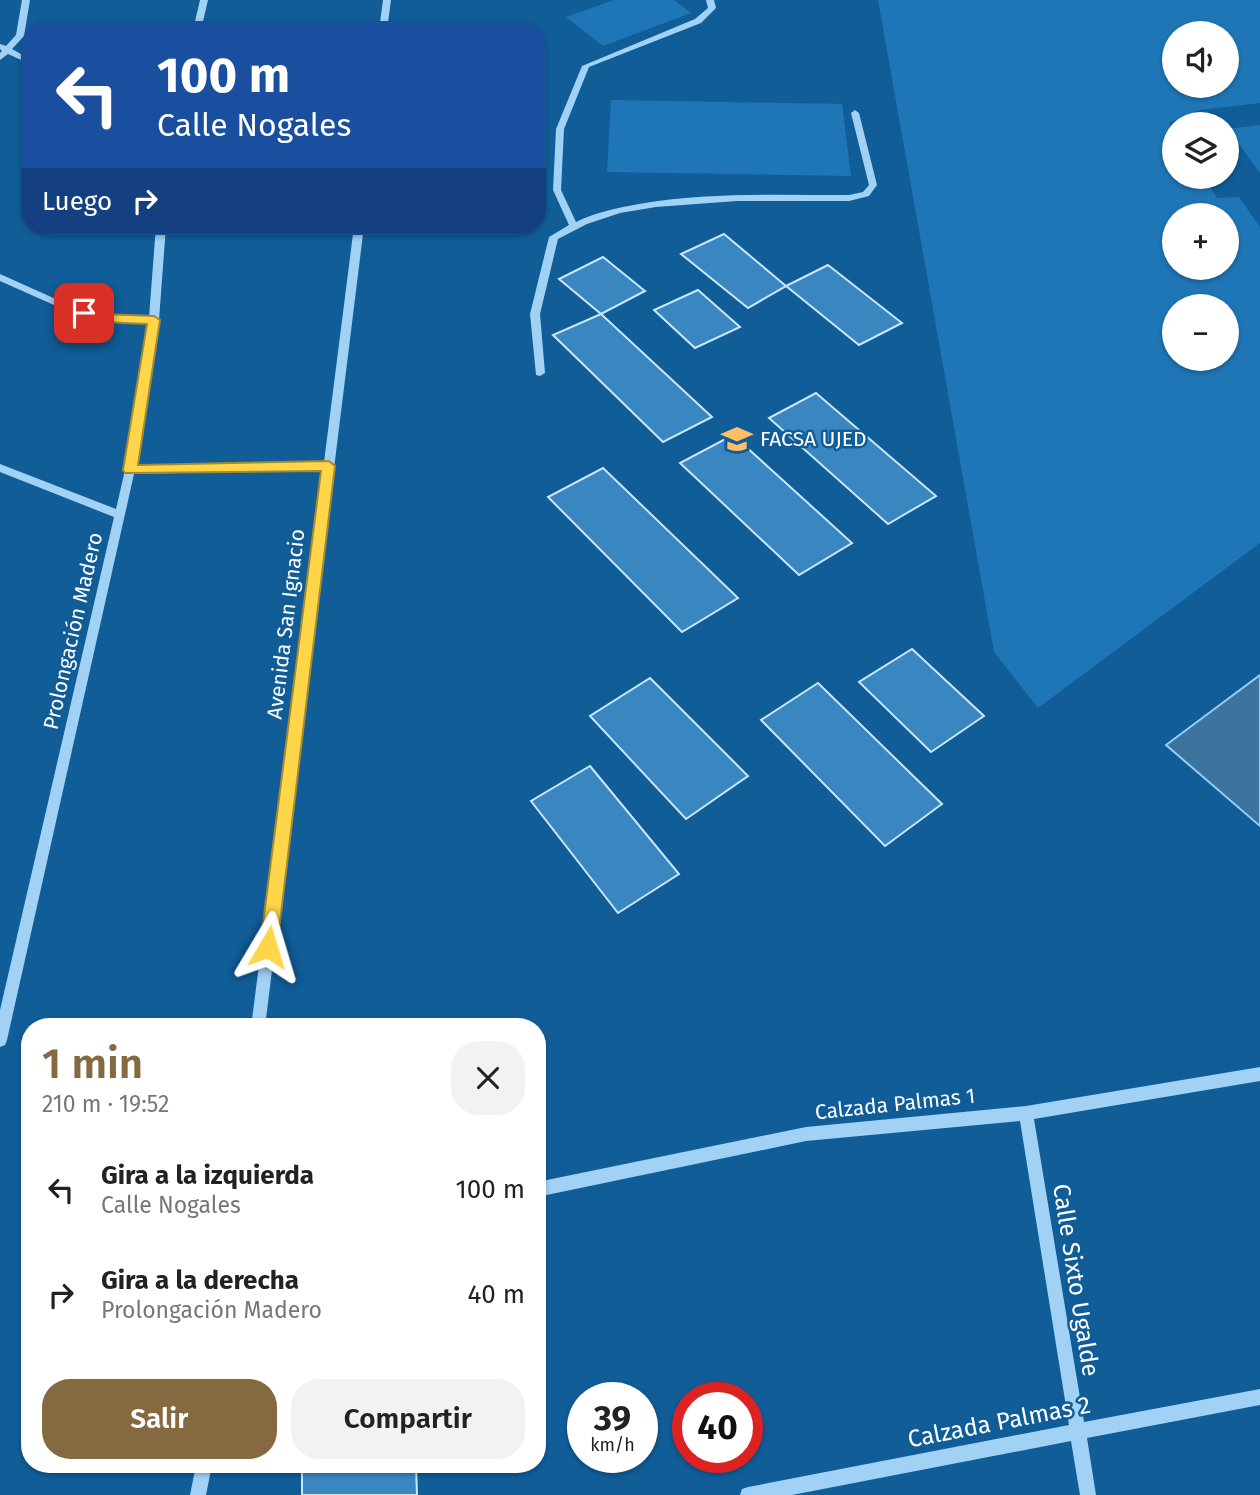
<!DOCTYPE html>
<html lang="es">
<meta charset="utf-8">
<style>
body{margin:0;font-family:"Fira Sans",sans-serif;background:#f2f2f2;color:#222;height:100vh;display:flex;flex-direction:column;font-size:26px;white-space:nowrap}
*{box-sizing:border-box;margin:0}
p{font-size:23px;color:#767676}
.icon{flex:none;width:38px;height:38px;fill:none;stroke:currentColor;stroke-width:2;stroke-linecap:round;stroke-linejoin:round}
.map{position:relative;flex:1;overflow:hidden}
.details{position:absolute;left:21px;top:1018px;width:525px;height:455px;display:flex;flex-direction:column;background:#fff;border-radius:28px;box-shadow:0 2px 5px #0004}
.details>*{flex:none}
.banner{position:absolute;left:21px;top:21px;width:525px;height:214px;border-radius:28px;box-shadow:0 2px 5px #0004;background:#1a4fa0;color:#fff;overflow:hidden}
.fabs{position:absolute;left:1162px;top:21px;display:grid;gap:14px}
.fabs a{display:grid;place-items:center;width:77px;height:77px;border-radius:50%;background:#fff;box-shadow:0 2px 5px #0004;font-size:35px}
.speed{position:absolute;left:567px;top:1382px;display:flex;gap:14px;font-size:35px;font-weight:700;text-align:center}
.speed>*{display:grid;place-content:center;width:91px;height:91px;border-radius:50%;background:#fff;box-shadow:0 2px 5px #0004;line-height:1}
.speed small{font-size:18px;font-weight:400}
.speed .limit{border:10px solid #d22;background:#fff;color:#111}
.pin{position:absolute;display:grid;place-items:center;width:60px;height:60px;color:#fff;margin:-30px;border-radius:14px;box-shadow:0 4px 10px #0006}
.me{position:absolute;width:77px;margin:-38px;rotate:7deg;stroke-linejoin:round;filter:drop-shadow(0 0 5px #0008)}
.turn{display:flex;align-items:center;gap:24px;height:147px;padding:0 21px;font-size:32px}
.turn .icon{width:91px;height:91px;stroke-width:2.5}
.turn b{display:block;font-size:49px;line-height:60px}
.then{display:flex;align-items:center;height:66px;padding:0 21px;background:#0003;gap:14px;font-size:26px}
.round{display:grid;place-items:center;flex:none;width:74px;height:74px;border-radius:28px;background:#f2f2f2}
.summary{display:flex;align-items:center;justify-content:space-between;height:119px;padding:0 21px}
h1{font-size:42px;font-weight:600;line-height:52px;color:#856940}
.action{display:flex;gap:14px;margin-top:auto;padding:14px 21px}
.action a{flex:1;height:80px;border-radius:28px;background:#856940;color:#fff;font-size:28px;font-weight:600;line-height:80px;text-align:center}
.action a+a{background:#f2f2f2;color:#222}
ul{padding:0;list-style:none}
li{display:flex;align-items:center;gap:21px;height:105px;padding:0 21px}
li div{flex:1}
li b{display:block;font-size:26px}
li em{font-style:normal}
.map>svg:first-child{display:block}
</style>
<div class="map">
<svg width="1260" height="1495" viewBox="0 0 1260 1495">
<rect width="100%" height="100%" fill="#105d98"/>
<g fill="#1f76b6" fill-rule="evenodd">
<path d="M614,0H674L691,13L603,46L566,17Z"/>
<path d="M878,0H1260V103L1200,110L1169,123L1174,131V177H1204L1217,198L1239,197L1260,227V543L1038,708L994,652ZM1227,33V86H1174V33ZM1227,215V268H1174V215ZM1227,306V359H1174V306Z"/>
<path d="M611,100L842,104L851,176L607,172Z"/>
<path d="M1260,125V173L1228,129Z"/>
</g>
<path fill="#3d749f" stroke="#93cef8" stroke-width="2" d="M1260,675V826L1166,745Z"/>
<g fill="#3986c1" stroke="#c9e8fe" stroke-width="2">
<path d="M724,234L786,286L748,308L681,254Z"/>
<path d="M603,257L645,291L601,314L559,279Z"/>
<path d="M828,265L902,323L859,345L786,286Z"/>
<path d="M698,290L740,327L695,348L654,310Z"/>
<path d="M601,314L712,417L663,442L553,335Z"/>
<path d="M816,393L936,496L888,524L769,418Z"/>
<path d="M733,435L852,543L799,575L680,463Z"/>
<path d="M603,468L738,598L682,632L548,497Z"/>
<path d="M912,649L984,716L931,752L859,682Z"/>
<path d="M650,678L748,776L686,819L590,716Z"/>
<path d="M818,683L942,804L885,846L761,720Z"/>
<path d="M590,766L679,874L618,913L531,801Z"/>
<path d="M302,1465H416L417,1495H302Z"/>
</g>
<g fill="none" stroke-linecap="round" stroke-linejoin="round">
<g fill="#a1d1f4" fill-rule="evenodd">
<path d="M22,0H30L24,36L12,49L30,59V64L8,54L0,60V53L2,51L0,49V44L6,46L16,35Z"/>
<path d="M200,0H208L201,30H193Z"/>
<path d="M383,0H391L387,30H379Z"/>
<path d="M706,0H714L716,8L701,23L589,67L564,129L561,190L576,222C596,212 618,208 639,204C708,192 779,195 849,195L863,192L869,185L851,113L855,110L859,113L877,185L869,196L849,201H737L656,207L620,213L587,224L558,239L540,314L545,373L540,376L536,375L530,314L549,237L569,225L553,190L556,129L582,66L695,19L708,8Z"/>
<path d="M156,226H166L159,320L136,466L324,462L354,226H364L265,1027H251L323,470L134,474L7,1040L5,1045L0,1047V1010L114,517L0,472V464L116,509L125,470L149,323L98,320L63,309L0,281V274L69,305L101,315L149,317Z"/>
<path d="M1260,1067V1081L1034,1119L1084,1422L1260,1389V1405L1087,1438L1096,1495H1080L1071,1441L792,1495H740L742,1489L748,1487L1069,1425L1020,1121L806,1141L537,1197V1182L806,1127L1026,1106Z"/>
<path d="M196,1465H212L206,1495H190Z"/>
</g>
</g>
<path fill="#ffd54a" stroke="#a68a30" stroke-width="2" d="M84,309L102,314L154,316L160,320L138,465L329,461L335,466L277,947L274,953L268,955L262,953L260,947L321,471L125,473L123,470L147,324L102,322L79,316V310Z"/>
<defs>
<g id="university-bare" transform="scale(2.415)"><path d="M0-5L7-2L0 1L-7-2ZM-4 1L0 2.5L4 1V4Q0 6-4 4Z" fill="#ffbf64" stroke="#105d98" stroke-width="2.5" paint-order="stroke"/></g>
</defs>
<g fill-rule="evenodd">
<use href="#university-bare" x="737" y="439"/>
</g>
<g text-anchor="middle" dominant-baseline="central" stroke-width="5" stroke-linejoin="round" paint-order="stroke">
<g font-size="21" fill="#fff" stroke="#105d98" text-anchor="start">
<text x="760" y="439">FACSA UJED</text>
</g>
<g font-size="21" fill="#fff" stroke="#105d98">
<text transform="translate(286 624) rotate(-83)">Avenida San Ignacio</text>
<text transform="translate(73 631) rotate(-77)">Prolongación Madero</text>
<text transform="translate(895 1104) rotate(-6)">Calzada Palmas 1</text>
</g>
<g font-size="24" fill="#fff" stroke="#105d98">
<text transform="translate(1076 1280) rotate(81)">Calle Sixto Ugalde</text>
<text transform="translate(999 1422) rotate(-11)">Calzada Palmas 2</text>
</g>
</g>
</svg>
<div class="fabs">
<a><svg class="icon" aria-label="sound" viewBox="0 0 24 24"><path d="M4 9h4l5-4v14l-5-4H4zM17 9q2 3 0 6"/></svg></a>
<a><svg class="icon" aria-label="layers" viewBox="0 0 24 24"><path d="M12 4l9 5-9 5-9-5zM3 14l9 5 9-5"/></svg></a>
<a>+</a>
<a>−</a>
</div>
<div class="speed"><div>39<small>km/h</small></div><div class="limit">40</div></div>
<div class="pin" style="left:84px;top:313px;background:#d93025"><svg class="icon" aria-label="arrive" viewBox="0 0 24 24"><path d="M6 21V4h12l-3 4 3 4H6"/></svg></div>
<svg class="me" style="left:268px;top:947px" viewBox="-20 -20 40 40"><path d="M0-17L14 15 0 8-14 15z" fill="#ffd54a" stroke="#fff" stroke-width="4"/></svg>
<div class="banner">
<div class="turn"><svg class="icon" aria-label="left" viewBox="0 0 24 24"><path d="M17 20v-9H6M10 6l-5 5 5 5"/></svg><div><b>100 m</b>Calle Nogales</div></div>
<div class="then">Luego<svg class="icon" aria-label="right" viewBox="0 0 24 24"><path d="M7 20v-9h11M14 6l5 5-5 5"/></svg></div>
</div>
<section class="details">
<div class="summary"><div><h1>1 min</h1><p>210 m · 19:52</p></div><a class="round"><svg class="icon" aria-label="close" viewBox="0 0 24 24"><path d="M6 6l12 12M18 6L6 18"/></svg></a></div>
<ul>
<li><svg class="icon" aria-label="left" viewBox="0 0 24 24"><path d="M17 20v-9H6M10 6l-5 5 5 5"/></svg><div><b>Gira a la izquierda</b><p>Calle Nogales</p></div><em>100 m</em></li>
<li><svg class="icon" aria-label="right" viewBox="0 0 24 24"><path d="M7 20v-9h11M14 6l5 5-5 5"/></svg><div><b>Gira a la derecha</b><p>Prolongación Madero</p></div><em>40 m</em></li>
</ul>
<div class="action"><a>Salir</a><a>Compartir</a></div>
</section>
</div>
